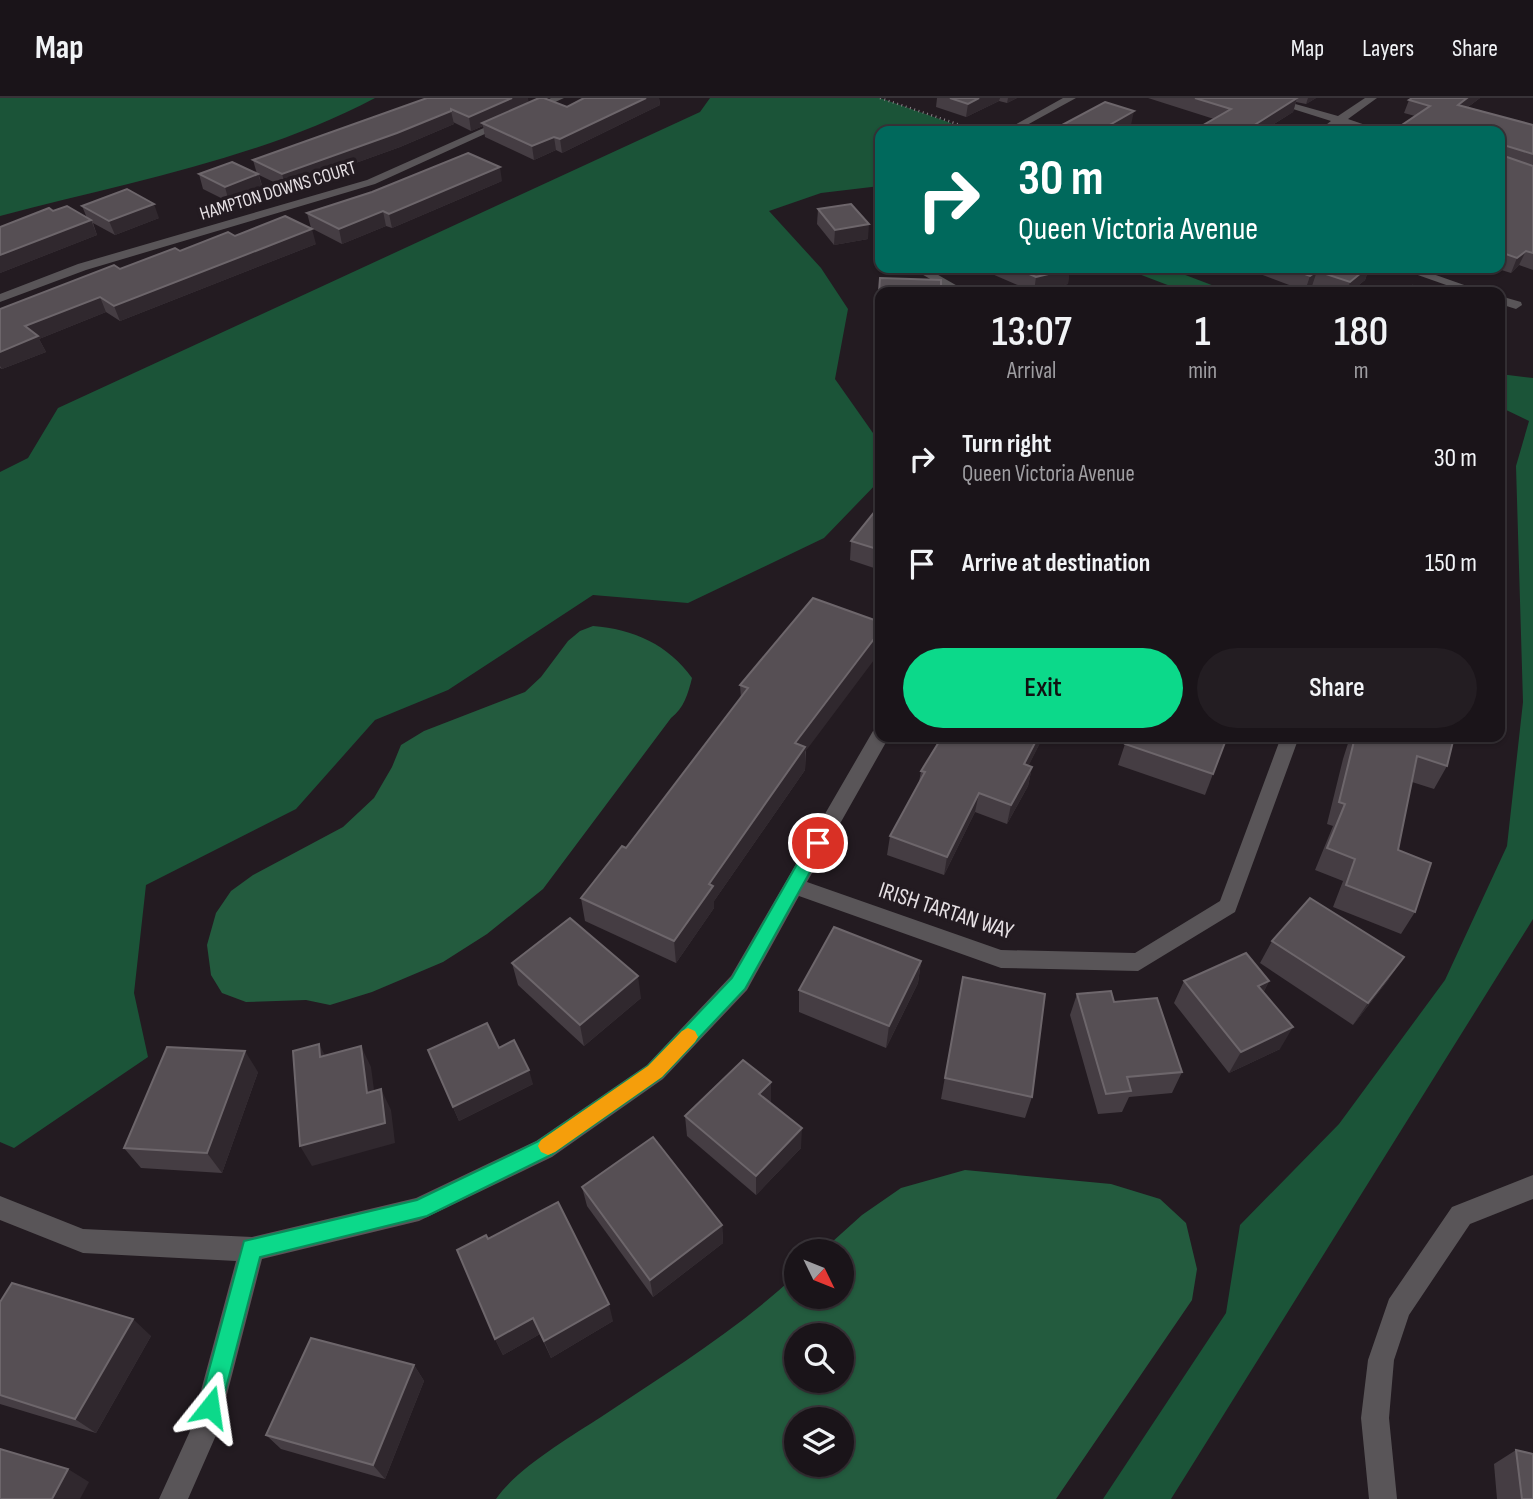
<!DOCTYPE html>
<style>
body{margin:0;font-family:"Sofia Sans Condensed",sans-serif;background:#231d22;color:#f1f3f6;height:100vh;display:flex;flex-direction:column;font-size:26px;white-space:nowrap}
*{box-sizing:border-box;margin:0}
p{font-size:23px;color:#9f9ea2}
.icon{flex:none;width:38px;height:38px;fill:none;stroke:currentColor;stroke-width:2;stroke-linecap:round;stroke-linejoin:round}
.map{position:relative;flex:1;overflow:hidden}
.sheet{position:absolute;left:875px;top:189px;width:630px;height:455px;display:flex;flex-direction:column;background:#1a1419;border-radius:14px;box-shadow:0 2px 5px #0004,0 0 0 2px #383338}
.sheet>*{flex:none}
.hud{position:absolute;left:875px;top:28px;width:630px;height:147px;border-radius:14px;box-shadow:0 2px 5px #0004,0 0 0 2px #383338;background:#00695c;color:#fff;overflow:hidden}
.needle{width:46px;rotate:133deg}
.fabs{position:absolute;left:784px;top:1141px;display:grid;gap:14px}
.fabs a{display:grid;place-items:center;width:70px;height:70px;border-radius:50%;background:#1a1419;box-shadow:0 2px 5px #0004,0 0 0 2px #383338;font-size:35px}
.pin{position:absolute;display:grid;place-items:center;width:60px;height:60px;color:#fff;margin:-30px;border:4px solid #fff;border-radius:50%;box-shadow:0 2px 7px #0007}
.me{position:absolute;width:77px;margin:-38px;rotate:15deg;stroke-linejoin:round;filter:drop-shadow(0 0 5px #0008)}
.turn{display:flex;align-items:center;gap:24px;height:147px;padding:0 28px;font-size:32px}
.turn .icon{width:91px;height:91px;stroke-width:2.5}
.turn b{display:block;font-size:49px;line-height:60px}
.eta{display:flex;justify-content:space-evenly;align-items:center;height:119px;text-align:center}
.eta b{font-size:42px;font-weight:600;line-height:49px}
.button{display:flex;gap:14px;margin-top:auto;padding:14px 28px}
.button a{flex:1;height:80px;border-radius:42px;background:#0cd98a;color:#111;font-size:28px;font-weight:600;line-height:80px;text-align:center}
.button a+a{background:#231d22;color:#f1f3f6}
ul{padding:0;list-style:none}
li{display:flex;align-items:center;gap:21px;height:105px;padding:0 28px}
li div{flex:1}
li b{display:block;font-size:26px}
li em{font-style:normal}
header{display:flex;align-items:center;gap:42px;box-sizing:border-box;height:98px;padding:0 35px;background:#1a1419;border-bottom:2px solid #383338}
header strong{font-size:33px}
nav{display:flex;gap:38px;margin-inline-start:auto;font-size:24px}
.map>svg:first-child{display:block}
</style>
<header>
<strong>Map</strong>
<nav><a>Map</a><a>Layers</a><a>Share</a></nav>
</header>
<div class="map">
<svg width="1533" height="1401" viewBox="0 0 1533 1401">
<rect width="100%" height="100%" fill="#231b21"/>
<g fill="#1b5438">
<path d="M0,0H375C260,61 125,85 0,118Z"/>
<path d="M710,0H880L951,25L957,33H880V88L821,95L769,113L821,170L848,211L835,281L880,345V382L824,440L688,505L593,497L448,592L375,622L296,711L146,787L134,895L148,959L14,1050L0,1044V374L28,360L58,310L700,14Z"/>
<path d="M1123,170H1167L1230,194H1186Z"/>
<path d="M1500,276L1533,280V821L1171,1401H1103L1226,1215L1240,1127L1339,1026L1445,882L1507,748L1523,604L1516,368L1529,323L1500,309Z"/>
</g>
<g fill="#235b3e" fill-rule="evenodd">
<path d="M593,528C633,531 669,547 692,580C688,596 684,610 671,620L543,791L487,836L443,864L372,894L330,907L306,902L246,904L222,895L211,877L207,847L216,815L231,793L253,777L343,729L374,700L392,669L401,647L424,633L525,594L541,579L568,543L580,533Z"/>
<path d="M965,1072L1111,1086L1160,1101L1186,1125L1197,1171L1192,1202L1056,1401H496C516,1371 570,1339 601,1319C668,1274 737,1232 796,1177V1199H842V1153H822L862,1117L901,1090ZM796,1237H842V1283H796ZM796,1321H842V1367H796Z"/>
</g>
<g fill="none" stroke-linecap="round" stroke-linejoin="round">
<path stroke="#888186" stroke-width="2.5" stroke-dasharray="1 3.5" stroke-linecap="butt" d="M880,0L978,33"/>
<g fill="#595558" fill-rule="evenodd">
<path d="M551,0H564L375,86L86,172L0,204V196L78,166L367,82Z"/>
<path d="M1063,0H1076L1016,33H1004Z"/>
<path d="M1258,0H1274L1338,18L1365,0H1377L1348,21L1383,33H1367L1341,26L1330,33H1318L1331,23Z"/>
<path d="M911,170H926L968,194H953Z"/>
<path d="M1398,170H1416L1484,194H1466Z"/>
<path d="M1500,198L1521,204L1522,207L1516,211L1500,206Z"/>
<path d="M880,631V639H889L807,784L1001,852L1135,855L1220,803L1281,639H1299L1235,814L1138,873L1001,870L799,798L747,892L663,981L552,1059L419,1123L262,1161L217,1335L188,1401H159L190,1333L236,1163L83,1155L0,1122V1098L83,1131L252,1139L416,1100L536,1043L647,967L731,878L873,633Z"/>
<path d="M1533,1077V1101L1470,1126L1409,1217L1394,1262L1389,1320L1397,1401H1369L1361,1320L1368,1262L1389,1201L1452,1109Z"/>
</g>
</g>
<g fill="#453d43">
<path d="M427,0L529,5L567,9L584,0H659L660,7L562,55L556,52L534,62L485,39L483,28L471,33L453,24L454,26L400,49L286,90L259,77L263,91L229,104L203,91L199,76H257L253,62Z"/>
<path d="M937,0H1017L1007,5L999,3L966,19L936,9Z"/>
<path d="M1148,0H1316L1306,6L1296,4L1293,14L1263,33H1193L1214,21Z"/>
<path d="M1412,0H1480L1468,9L1533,27V172L1519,167L1511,175L1495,170H1500V33L1415,18L1404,15L1409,2Z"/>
<path d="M502,83L392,130L386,128L342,146L311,130L307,115Z"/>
<path d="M82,108L159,120L115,137L93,125L97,137L0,175V129L53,113L87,120Z"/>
<path d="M818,111L868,141L834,147L817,126Z"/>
<path d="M235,138L316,146L120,223L106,214L39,241L46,254L2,271L0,270V211L120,171L180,153Z"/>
<path d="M985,170H1069L1068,186L1034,194L992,176Z"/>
<path d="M1244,170H1369L1365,182L1350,194H1332L1312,188L1305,193Z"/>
<path d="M880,180V225H877Z"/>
<path d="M880,398V472L850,462L851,443L879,408Z"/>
<path d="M813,500L805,672L714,803V810L676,865L585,823L581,800L626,750L741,600L740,587Z"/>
<path d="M942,639H1043L1028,668L1032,669L1028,688L1007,726L975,714L944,777L887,757L890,738L919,684L921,673Z"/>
<path d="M1227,639L1205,697L1118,667L1125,646Z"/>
<path d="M1350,639H1454L1447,668L1434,691L1412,684L1398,752L1415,814L1401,836L1333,809L1343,783L1315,772L1333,728L1327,726L1343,661Z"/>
<path d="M1272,843L1389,881L1353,927L1260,865Z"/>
<path d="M921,863L918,885L886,950L799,914V892Z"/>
<path d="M512,865L641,900L584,948L518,887Z"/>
<path d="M963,879L1032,999L1025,1020L941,1001Z"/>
<path d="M1184,883H1269L1263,895L1280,951L1229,975L1174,905Z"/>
<path d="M1077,896L1114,904L1182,974L1172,995L1129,999L1122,1014L1098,1016L1070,917Z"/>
<path d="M499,950L533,986L459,1023L428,952Z"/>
<path d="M258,974L222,1075L141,1070L124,1050Z"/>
<path d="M771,1005L801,1050L756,1097L687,1038L685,1018Z"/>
<path d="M582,1089L722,1127L723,1145L653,1199L587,1108Z"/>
<path d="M488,1141L613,1223L551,1260L540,1236L503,1257L495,1241Z"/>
<path d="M0,1204L151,1238L96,1335L0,1306Z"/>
<path d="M414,1267L424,1283L385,1381L281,1351L266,1337Z"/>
<path d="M1516,1352L1533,1401H1497L1494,1366Z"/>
</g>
<g fill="#30282e">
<path d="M512,0H528L529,7L482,25L483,28L471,33L469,19Z"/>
<path d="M646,0H659L660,7L562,55L560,41Z"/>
<path d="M979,0H1000L999,3L966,19L968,6Z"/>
<path d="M1008,0H1017L1007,5Z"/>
<path d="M1297,0L1293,14L1263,33H1245Z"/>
<path d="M1308,0H1316L1306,6Z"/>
<path d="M1467,0H1480L1453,20L1458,7Z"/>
<path d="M451,13L454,26L400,49L286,90L282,76Z"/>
<path d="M1134,13L1131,27L1120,33H1099Z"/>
<path d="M554,39L556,52L534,62L532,48Z"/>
<path d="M500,69L502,83L392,130L389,116Z"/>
<path d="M258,76L263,91L229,104L225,89Z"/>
<path d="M154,106L159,120L115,137L109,123Z"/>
<path d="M383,113L386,128L342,146L339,131Z"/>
<path d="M91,122L97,137L0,175V157Z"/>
<path d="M869,126L868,141L834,147L835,132Z"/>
<path d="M312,131L316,146L120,223L114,208Z"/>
<path d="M1526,153L1519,167L1511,175L1517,160Z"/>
<path d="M1367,170H1369L1365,182L1350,194H1347L1350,184Z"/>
<path d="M1070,171L1068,186L1034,194L1036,179Z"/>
<path d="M1317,173L1312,188L1305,193L1310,178Z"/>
<path d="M100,199L106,214L39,241L46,254L2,271L0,268V254L25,228Z"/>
<path d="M880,533V554L805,654V672L714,803V810L676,865L674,843L709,786L795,645Z"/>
<path d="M1038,639H1043L1020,685L1024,666Z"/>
<path d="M1032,669L1028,688L1007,726L1011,707Z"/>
<path d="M979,695L975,714L944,777L947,759Z"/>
<path d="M1404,859L1389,881L1353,927L1368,905Z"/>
<path d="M921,863L918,885L886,950L889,928Z"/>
<path d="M638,878L641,900L584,948L580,927Z"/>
<path d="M1269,883L1258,905V888Z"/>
<path d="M1293,929L1280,951L1229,975L1241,954Z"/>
<path d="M319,946L330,967L320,959Z"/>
<path d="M361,948L371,969L377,1015L367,995Z"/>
<path d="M245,953L258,974L222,1075L207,1055Z"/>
<path d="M529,972L533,986L459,1023L453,1009Z"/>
<path d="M771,984V1005L759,996Z"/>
<path d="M381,991L391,1012L395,1045L312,1068L300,1048Z"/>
<path d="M802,1030L801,1050L756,1097V1078Z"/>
<path d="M722,1127L723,1145L653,1199L650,1182Z"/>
<path d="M609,1206L613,1223L551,1260L544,1243Z"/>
<path d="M533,1220L540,1236L503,1257L495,1241Z"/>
<path d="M133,1221L151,1238L96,1335L75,1321Z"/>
<path d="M414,1267L424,1283L385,1381L373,1367Z"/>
<path d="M68,1371L89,1384L80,1401H52Z"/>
</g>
<g fill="#564f54" stroke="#6d666b" stroke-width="2">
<path d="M427,0H512L469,19L451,11V13L397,35L282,76L253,62Z"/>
<path d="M539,0H544L567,9L584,0H646L560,41L554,39L532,48L482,25Z"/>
<path d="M950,0H979L968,6Z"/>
<path d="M1195,0H1297L1245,33H1193L1231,11Z"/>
<path d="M1412,0H1467L1458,7L1533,27V56L1507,48L1503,51L1504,58L1533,68V155L1526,153L1517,160L1500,154V33H1393L1430,8L1409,2Z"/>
<path d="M1105,4L1134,13L1099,33H1051Z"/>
<path d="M468,55L500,69L389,116L383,113L339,131L307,115L372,94Z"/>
<path d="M232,64L258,76L225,89L199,76Z"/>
<path d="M127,91L154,106L109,123L82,108Z"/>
<path d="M851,106L869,126L835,132L818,111Z"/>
<path d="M67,108L91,122L0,157V129L49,110L53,113Z"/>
<path d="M285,118L312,131L114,208L100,199L25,228L38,238L0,254V211L114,167L120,171L175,150L180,153L228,134L235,138Z"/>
<path d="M1015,170H1069L1070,171L1036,179Z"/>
<path d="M1288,170H1367L1350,184L1317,173L1310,178Z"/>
<path d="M880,180L941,182V194H880V207H878Z"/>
<path d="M1413,188L1430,194H1406Z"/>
<path d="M880,407V452L851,443Z"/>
<path d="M813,500L880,524V533L795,645L805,649L709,786L713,788L674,843L581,800L622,748L626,750L748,590L740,587Z"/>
<path d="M942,639H1038L1024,666L1032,669L1011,707L979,695L947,759L890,738L925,674L921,673Z"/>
<path d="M1128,639H1227L1213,676L1125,646Z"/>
<path d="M1355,639H1454L1447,668L1417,658L1398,752L1431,765L1415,814L1346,787L1355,761L1327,750L1345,706L1339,704Z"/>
<path d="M1310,800L1404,859L1368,905L1272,843Z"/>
<path d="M570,820L638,878L580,927L512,865Z"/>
<path d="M834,829L921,863L889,928L799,892Z"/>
<path d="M1246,855L1269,883L1258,888L1293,929L1241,954L1184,883Z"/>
<path d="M963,879L1045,896L1032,999L945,980Z"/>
<path d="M1111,893L1114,904L1157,900L1182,974L1127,979L1131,993L1106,996L1077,896Z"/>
<path d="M487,925L499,950L514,942L529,972L453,1009L428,952Z"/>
<path d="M319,946L320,959L361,948L367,995L381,991L385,1025L300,1048L293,953Z"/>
<path d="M167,949L245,953L207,1055L124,1050Z"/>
<path d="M743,962L771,984L759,996L802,1030L756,1078L685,1018Z"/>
<path d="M653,1039L722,1127L650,1182L582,1089Z"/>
<path d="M558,1104L609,1206L544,1243L533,1220L495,1241L457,1152L486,1137L488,1141Z"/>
<path d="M12,1185L133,1221L75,1321L0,1297V1204Z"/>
<path d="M311,1240L414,1267L373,1367L266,1337Z"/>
<path d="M0,1351L68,1371L52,1401H0Z"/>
<path d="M1516,1352L1533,1356V1401H1522Z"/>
</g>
<path fill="#0cd98a" stroke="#088d5a" stroke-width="2" d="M818,738L826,745L745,891L662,979L551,1057L427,1118L260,1159L221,1309L218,1317L210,1320L202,1317L199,1309L244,1143L417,1102L537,1044L648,968L732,880L812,740Z"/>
<path fill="#f59e0b" d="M688,930L695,933L698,939L695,944L662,979L555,1054L548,1057L541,1054L538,1048L541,1042L648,968L682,933Z"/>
<g text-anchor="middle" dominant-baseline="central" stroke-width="7" stroke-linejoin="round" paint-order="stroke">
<g font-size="19" fill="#e6e0e4" stroke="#231b21">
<text transform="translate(278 93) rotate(-17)">HAMPTON DOWNS COURT</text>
</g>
<g font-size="23" fill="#e6e0e4" stroke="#231b21">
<text transform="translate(946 813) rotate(18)">IRISH TARTAN WAY</text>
</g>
</g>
</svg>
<div class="fabs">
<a><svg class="needle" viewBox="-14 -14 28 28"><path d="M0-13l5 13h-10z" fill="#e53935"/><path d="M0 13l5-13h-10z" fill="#9f9ea2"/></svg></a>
<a><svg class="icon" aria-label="search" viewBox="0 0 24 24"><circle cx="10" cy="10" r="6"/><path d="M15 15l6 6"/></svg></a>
<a><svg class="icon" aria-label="layers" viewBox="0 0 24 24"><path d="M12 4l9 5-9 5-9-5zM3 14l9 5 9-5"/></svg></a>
</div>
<div class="pin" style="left:818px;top:745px;background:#d93025"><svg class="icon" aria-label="arrive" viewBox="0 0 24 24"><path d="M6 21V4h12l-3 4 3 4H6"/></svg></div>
<svg class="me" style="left:210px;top:1309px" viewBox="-20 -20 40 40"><path d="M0-17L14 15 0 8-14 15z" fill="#0cd98a" stroke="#fff" stroke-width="4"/></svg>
<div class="hud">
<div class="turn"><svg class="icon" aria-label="right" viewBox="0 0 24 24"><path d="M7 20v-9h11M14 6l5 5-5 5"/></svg><div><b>30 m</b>Queen Victoria Avenue</div></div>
</div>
<section class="sheet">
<div class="eta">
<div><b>13:07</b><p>Arrival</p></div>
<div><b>1</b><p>min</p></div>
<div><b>180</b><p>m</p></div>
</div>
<ul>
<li><svg class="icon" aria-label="right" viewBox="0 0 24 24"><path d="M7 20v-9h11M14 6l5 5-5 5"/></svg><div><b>Turn right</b><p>Queen Victoria Avenue</p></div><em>30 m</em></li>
<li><svg class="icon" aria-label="arrive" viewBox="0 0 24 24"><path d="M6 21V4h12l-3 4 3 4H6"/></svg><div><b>Arrive at destination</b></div><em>150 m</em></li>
</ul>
<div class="button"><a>Exit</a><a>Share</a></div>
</section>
</div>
